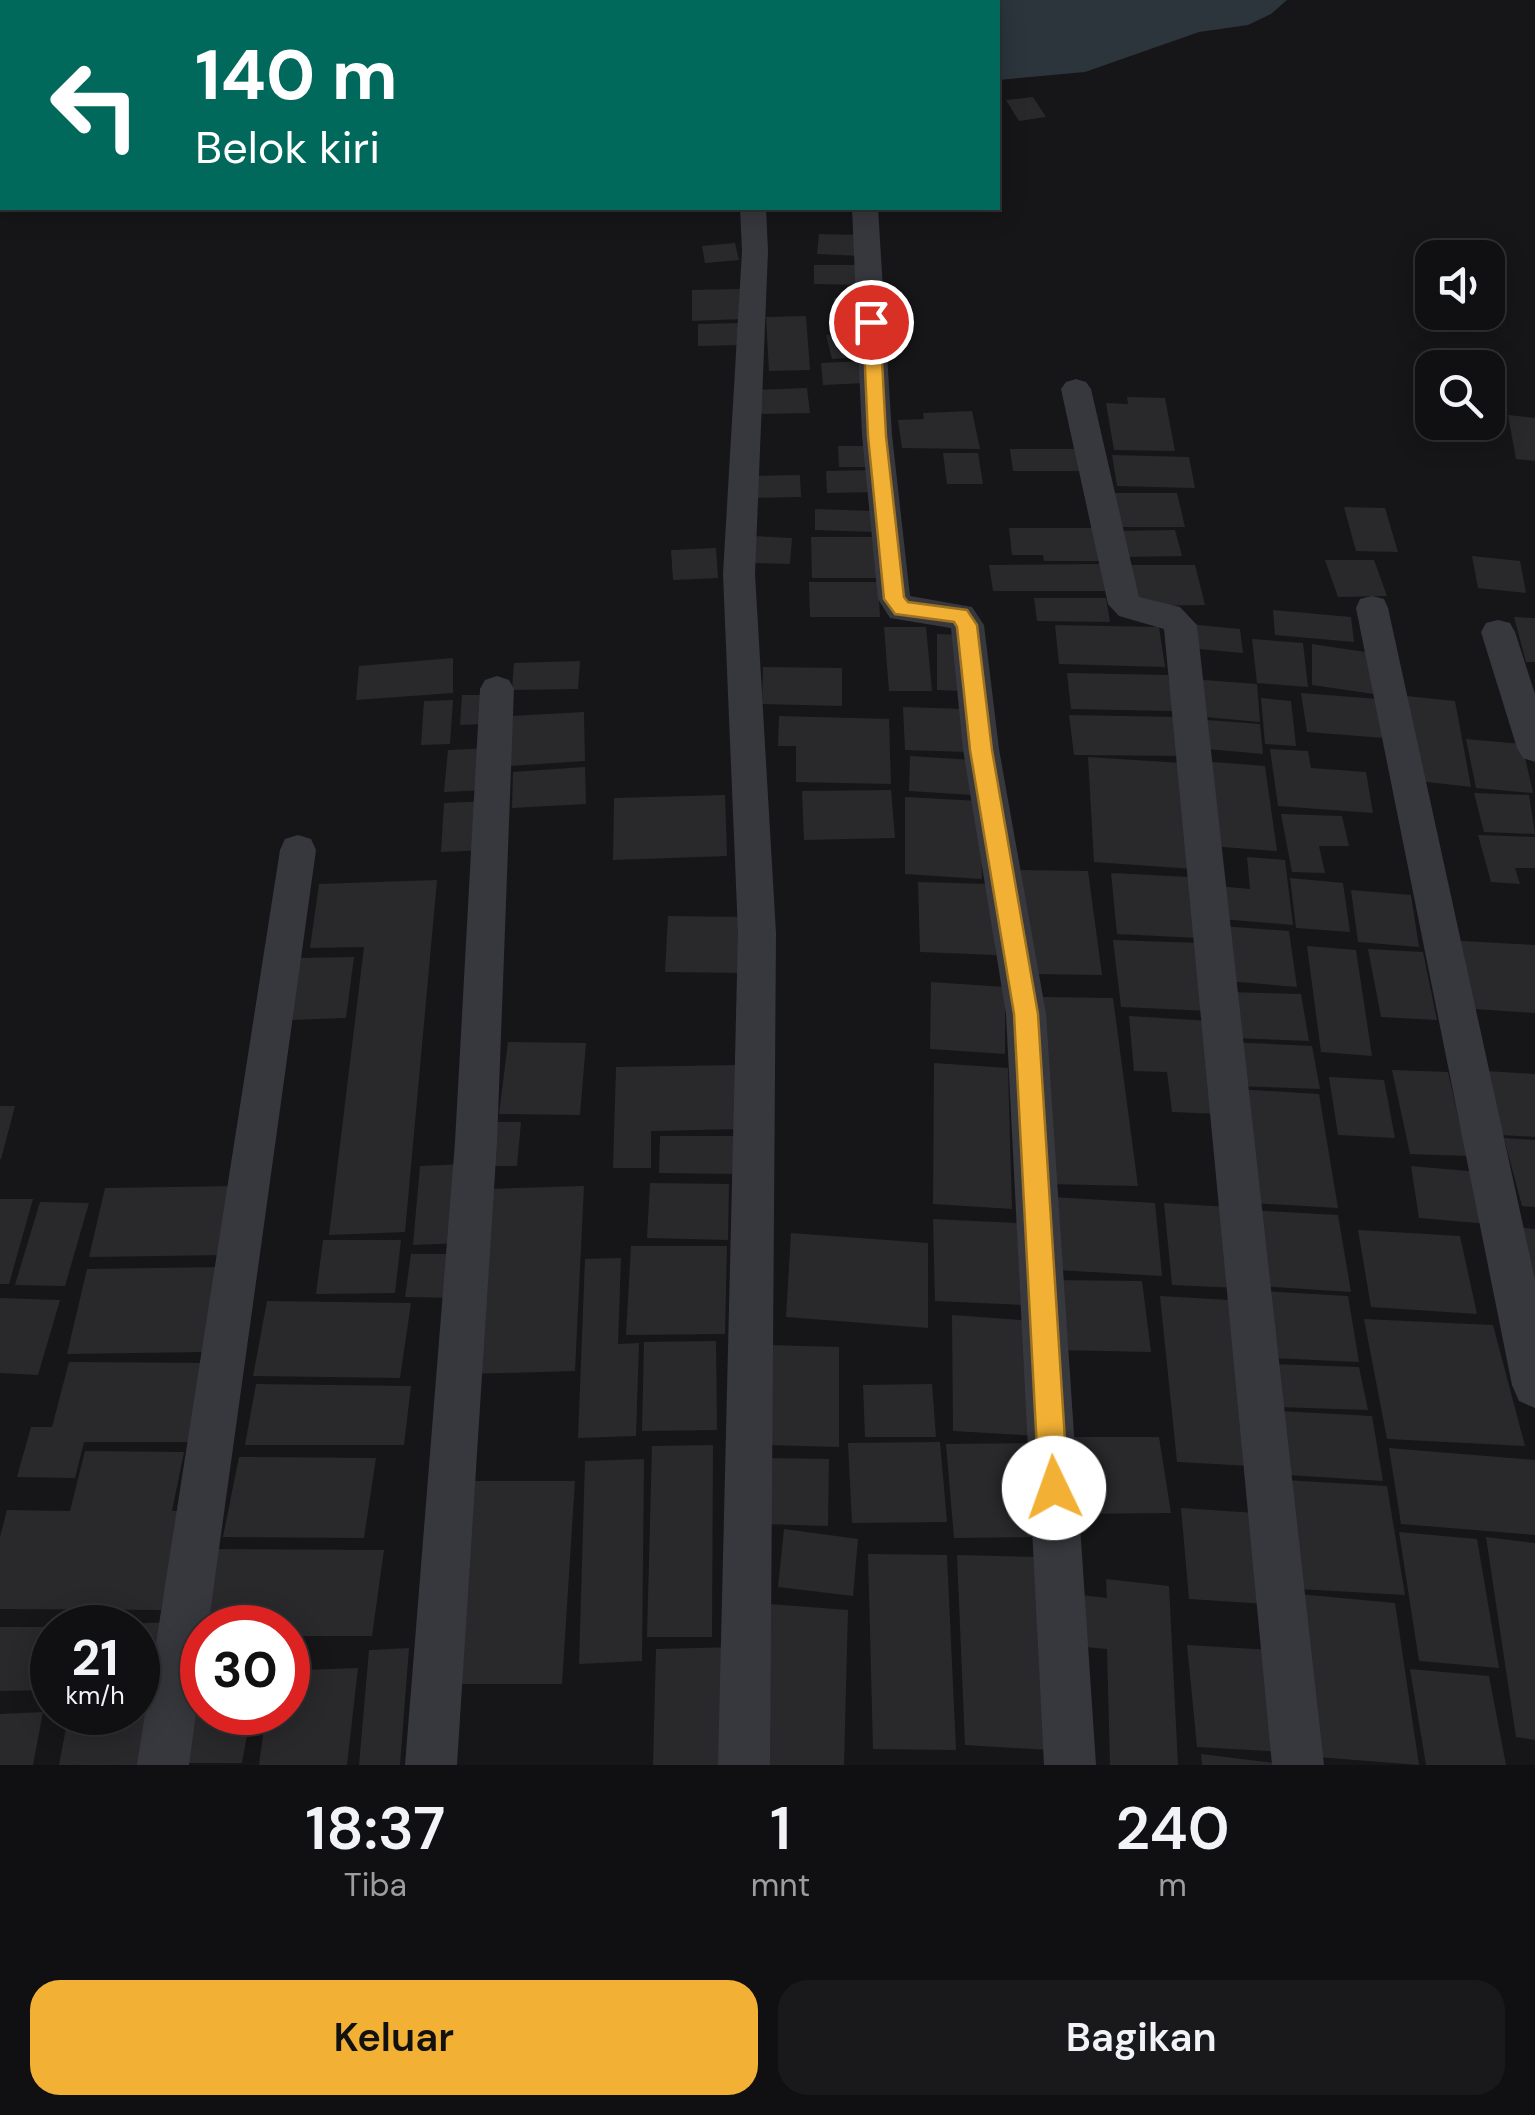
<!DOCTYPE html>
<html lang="id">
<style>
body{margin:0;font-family:"DM Sans",sans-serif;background:#19191b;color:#f1f3f6;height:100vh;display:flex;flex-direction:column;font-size:38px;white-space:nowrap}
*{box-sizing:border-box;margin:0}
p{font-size:32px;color:#9c9d9f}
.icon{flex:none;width:55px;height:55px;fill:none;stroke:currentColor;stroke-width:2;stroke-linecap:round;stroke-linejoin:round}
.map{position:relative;height:1765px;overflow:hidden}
.sheet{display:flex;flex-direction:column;background:#101012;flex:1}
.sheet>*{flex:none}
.top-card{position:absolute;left:0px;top:0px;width:1000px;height:210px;box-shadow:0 5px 25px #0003,0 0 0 2px #303032;background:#00695c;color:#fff;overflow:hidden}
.tools{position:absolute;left:1415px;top:240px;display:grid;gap:20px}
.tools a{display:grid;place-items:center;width:90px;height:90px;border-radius:20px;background:#101012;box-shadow:0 5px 25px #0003,0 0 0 2px #303032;font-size:50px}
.speed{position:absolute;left:30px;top:1605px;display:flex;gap:20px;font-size:50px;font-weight:700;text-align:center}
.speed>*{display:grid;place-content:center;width:130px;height:130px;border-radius:50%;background:#101012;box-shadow:0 5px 25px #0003,0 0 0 2px #303032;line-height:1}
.speed small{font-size:25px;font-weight:400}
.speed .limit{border:15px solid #d22;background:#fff;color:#111}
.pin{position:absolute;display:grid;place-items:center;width:85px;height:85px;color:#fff;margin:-42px;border:5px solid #fff;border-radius:50%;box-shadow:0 2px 10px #0007}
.me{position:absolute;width:110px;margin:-55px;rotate:357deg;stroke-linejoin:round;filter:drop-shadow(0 0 8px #0008)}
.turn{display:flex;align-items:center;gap:35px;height:210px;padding:0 30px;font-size:45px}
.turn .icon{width:130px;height:130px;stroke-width:2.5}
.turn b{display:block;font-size:70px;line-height:85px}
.eta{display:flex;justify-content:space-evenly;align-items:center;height:170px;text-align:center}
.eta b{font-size:60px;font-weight:600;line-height:70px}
.primary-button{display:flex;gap:20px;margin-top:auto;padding:20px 30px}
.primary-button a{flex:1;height:115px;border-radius:30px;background:#f2b134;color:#111;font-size:40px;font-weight:600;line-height:115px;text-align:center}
.primary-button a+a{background:#19191b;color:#f1f3f6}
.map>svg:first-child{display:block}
</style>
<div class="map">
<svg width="1535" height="1765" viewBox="0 0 1535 1765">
<rect width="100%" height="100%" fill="#161618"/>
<path fill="#2c353c" d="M302,0H1287L1271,14L1248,25L1199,32L1085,72L998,80V2H297Z"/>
<g fill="#29292c">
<path d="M1033,97L1046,117L1019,121L1006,100Z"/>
<path d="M819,234L862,235L861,256L817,254Z"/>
<path d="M735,243L739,260L705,263L702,246Z"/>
<path d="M814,265H864L865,285L814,284Z"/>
<path d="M741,289L742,319L692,321V290Z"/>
<path d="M834,298L857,299L856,320L832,319Z"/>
<path d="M806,316L810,370L769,371L766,317Z"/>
<path d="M742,323L743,345L698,346V324Z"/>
<path d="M851,334L857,357L832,359L826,335Z"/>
<path d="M863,361L866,383L823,385L821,363Z"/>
<path d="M807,388L810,413L757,414L755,390Z"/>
<path d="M1127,397L1165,398L1175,451L1114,450L1106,403L1128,404Z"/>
<path d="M972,411L980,449L902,448L898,420L924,419L923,413Z"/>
<path d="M1508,415L1535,418V461L1516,459Z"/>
<path d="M838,446H875L877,467H839Z"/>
<path d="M1010,449H1082L1086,471H1013Z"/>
<path d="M943,453H978L983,484H947Z"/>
<path d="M1112,455L1189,457L1195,488L1117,486Z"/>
<path d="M878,470L880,492L827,493L826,471Z"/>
<path d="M800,475L801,497L752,498L751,476Z"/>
<path d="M1110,493H1177L1185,527H1117Z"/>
<path d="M1344,507L1385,508L1398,552L1356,551Z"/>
<path d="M815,509L874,511V532L815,530Z"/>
<path d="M1009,528H1094L1100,561H1044L1043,555H1012Z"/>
<path d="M1175,530L1182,556L1123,557L1117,531Z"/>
<path d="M753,536L792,538L790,564L751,563Z"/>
<path d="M811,537H875L877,578H812Z"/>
<path d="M716,548L718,578L673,580L671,550Z"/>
<path d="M1472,556L1520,561L1526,593L1478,588Z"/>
<path d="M1325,560H1374L1387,596L1338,597Z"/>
<path d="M1102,564L1107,591H993L989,565Z"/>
<path d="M1129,565H1195L1205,605L1138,606Z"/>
<path d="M809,582H878L880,617H810Z"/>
<path d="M1034,598H1106L1110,622L1037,621Z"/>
<path d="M1273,610L1351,617L1354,642L1275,635Z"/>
<path d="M1514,617L1535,618V662H1526Z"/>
<path d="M1055,625L1159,627L1165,667L1059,664Z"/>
<path d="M1197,625L1240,629L1243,653L1199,649Z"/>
<path d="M884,627H926L932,691H889Z"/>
<path d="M937,634L961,635L962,691L937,690Z"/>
<path d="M1252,639L1303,643L1308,687L1257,683Z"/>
<path d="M1312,644L1372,653L1374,694L1312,685Z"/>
<path d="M453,658V693L356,700L359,666Z"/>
<path d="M580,661L578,689L512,690L514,663Z"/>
<path d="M763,667L842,668V706L762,704Z"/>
<path d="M1067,673L1168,675L1174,711L1071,709Z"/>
<path d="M1191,679L1257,684L1260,722L1194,716Z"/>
<path d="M1301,693L1378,699L1385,738L1307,732Z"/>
<path d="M462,695H487L486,724L460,725Z"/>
<path d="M1397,695L1455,701L1471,787L1410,780Z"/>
<path d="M1261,698L1291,701L1296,746L1265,744Z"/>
<path d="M453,700L450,744L421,745L424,701Z"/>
<path d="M903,707L965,709L968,752L905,750Z"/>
<path d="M584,712L585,761L510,766L511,716Z"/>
<path d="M1069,715L1179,717L1187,756L1074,755Z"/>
<path d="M779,716L889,719L891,784L796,782V746H778Z"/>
<path d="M1194,719L1260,724L1263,754L1197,748Z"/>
<path d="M1466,739L1522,744L1533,793L1476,788Z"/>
<path d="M491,748L488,790L444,792L448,750Z"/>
<path d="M1270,749L1308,751L1311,768L1366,772L1373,813L1278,806Z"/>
<path d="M910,756L973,760V795L909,791Z"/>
<path d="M1088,757L1182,763L1193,869L1094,862Z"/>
<path d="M1200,761L1265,766L1277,851L1209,846Z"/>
<path d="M585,767L586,804L512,808L513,772Z"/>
<path d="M891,790L895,838L804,840L802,791Z"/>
<path d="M1474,793L1529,795L1535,834L1484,832Z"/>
<path d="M725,795L727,856L613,860L614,798Z"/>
<path d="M905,797L980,801L982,879L905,874Z"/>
<path d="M488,801L486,850L441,852L444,803Z"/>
<path d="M1281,814L1342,816L1349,846H1319L1325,873L1292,872Z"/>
<path d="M1478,835L1535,837V868H1515L1520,884L1491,882Z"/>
<path d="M1247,857L1285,860L1293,925L1220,919L1218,886L1250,889Z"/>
<path d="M1019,870L1088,871L1102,975L1031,974Z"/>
<path d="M1111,873L1190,877L1198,938L1117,934Z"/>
<path d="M1290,878L1343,883L1350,932L1296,928Z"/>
<path d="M437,880L405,1232L329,1235L364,947L310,948L319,884Z"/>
<path d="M918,882L991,884L996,955L920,952Z"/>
<path d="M1351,890L1411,895L1419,947L1358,942Z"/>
<path d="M668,916L746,917L745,973L665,972Z"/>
<path d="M1221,926L1289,931L1297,987L1227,981Z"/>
<path d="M1113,940L1200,943L1210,1011L1121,1007Z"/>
<path d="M1445,940L1535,945V1013L1461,1008Z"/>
<path d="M1307,946L1356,950L1372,1056L1321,1052Z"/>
<path d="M1368,949L1423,952L1437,1020L1381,1017Z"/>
<path d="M354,957L346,1018L290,1020L299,958Z"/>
<path d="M931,982L1005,987V1054L930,1049Z"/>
<path d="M1229,992L1301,994L1309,1041L1236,1038Z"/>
<path d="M1043,997L1113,998L1138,1186L1048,1184Z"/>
<path d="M1129,1016L1210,1021L1221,1114L1172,1112L1167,1072L1134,1071Z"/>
<path d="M508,1042L586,1043L580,1115L499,1114Z"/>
<path d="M1229,1042L1312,1046L1320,1089L1235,1086Z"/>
<path d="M934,1063L1008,1068L1012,1209L933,1204Z"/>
<path d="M741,1065L742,1129L651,1131V1168H613L616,1067Z"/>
<path d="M1392,1070L1448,1072L1467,1156L1410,1154Z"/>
<path d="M1486,1071L1535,1074V1137L1501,1135Z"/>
<path d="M1329,1077L1384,1080L1395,1138L1338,1135Z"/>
<path d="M1236,1089L1319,1094L1338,1208L1251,1203Z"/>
<path d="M0,1106H15L1,1159H0Z"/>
<path d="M487,1122H521L517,1166H481Z"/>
<path d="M660,1136H740V1174L659,1173Z"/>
<path d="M1504,1138L1535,1140V1207L1522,1206Z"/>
<path d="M467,1164L461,1243L413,1245L420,1166Z"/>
<path d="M1411,1166L1479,1172L1489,1224L1419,1218Z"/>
<path d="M650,1183L729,1184L728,1240L647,1238Z"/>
<path d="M240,1186L227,1255L89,1257L105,1188Z"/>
<path d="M584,1186L575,1371L468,1374L483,1189Z"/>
<path d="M1051,1197L1155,1203L1162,1276L1056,1270Z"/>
<path d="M0,1199H33L9,1284H0Z"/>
<path d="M40,1202L89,1203L65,1286L15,1285Z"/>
<path d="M1164,1203L1229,1207L1239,1288L1172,1285Z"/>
<path d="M1249,1210L1338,1215L1351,1292L1260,1286Z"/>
<path d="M933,1219L1017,1223L1021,1305L935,1301Z"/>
<path d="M1514,1227L1535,1229V1310Z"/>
<path d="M1358,1230L1460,1236L1477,1314L1371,1307Z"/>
<path d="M791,1233L928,1243V1328L786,1317Z"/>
<path d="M323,1240H401L395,1293L316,1294Z"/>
<path d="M631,1246H727L725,1334L626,1335Z"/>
<path d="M411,1254H463L458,1298L405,1297Z"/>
<path d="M621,1258L618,1344L639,1343L636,1436L578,1438L585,1259Z"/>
<path d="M222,1267L205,1352L67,1354L87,1269Z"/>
<path d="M1048,1280L1142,1281L1151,1352L1056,1350Z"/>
<path d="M1259,1291L1348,1296L1359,1362L1268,1358Z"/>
<path d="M1160,1296L1230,1300L1251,1466L1177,1462Z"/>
<path d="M0,1298L60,1300L38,1375L0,1373Z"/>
<path d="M267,1301L411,1303L400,1378L253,1376Z"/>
<path d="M952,1315L1034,1321L1038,1436L953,1431Z"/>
<path d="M1364,1319L1493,1325L1525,1446L1387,1439Z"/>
<path d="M716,1341L717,1430L642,1431L644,1342Z"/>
<path d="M769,1345L839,1347V1447L767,1445Z"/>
<path d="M69,1362L208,1363L192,1442H84L75,1478L17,1477L31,1427H52Z"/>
<path d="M1270,1364L1359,1367L1368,1410L1277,1407Z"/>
<path d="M256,1384L411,1386L404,1445H245Z"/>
<path d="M932,1384L936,1437H865L863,1385Z"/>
<path d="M1279,1411L1372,1416L1383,1481L1288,1475Z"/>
<path d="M1059,1437H1159L1171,1513L1067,1514Z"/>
<path d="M940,1442L947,1522L852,1523L848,1443Z"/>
<path d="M1031,1443L1042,1537L954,1538L946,1444Z"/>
<path d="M713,1445L712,1637H647L652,1446Z"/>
<path d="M1389,1448L1535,1460V1535L1401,1524Z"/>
<path d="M85,1451L184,1452L172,1511H181L161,1610L0,1609V1537L7,1510L70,1511Z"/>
<path d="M239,1457L376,1458L364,1538L223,1537Z"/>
<path d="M765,1458L829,1459L828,1526L763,1524Z"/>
<path d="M644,1459L642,1661L579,1664L585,1461Z"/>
<path d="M1284,1480L1387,1486L1405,1595L1299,1589Z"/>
<path d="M468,1481H575L562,1684H447Z"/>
<path d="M1181,1508L1256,1513L1266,1604L1189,1599Z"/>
<path d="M784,1529L858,1539L853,1596L778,1587Z"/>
<path d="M1399,1532L1477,1539L1499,1668L1419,1661Z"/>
<path d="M1486,1537L1535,1543V1740L1516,1737Z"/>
<path d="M207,1549L384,1550L372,1636H288V1628H202V1635H191Z"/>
<path d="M868,1554L947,1555L956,1750L873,1749Z"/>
<path d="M957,1555L1036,1557L1049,1750L965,1745Z"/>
<path d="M1106,1579L1169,1586L1178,1765H1110L1107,1649L1073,1646L1072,1594L1107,1598Z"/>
<path d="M1298,1594L1395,1603L1419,1765L1317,1757Z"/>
<path d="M769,1604L848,1610L844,1765H760Z"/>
<path d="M171,1622L148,1765H59L69,1712H138V1628H121V1624Z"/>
<path d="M0,1627H52V1690L0,1691Z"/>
<path d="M201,1638L202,1712H251L242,1763H176Z"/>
<path d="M1187,1645L1272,1650L1285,1752L1197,1747Z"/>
<path d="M737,1647L738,1765H653L656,1649Z"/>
<path d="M409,1648L400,1765H359L369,1650Z"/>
<path d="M358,1668L347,1765H259L266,1712L297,1710L302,1670Z"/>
<path d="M1410,1669L1489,1676L1506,1765H1426Z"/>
<path d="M43,1712L33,1765H0V1714Z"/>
<path d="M1201,1754L1274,1763V1765H1202Z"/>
</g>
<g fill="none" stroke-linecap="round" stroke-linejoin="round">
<g fill="#37383d" fill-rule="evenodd">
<path d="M2,155V171L0,172V156Z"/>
<path d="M740,208H766L768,251L755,574L776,933L770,1765H718L738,933L723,574L742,251Z"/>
<path d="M852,208H878L892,435L910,596L972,607L984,625L999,749L1046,1014L1096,1765H1044L1006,1014L963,749L951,628L890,618L878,599L862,435Z"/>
<path d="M1076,379L1086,382L1091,389L1139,597L1180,607L1197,625L1324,1765H1272L1164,629L1119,616L1108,604L1061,389L1066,382Z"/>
<path d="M1372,596L1384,599L1388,608L1535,1280V1408L1519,1401L1512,1385L1356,608L1360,599Z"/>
<path d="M1498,620L1510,623L1515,632L1535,694V762L1523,758L1517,748L1481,632L1486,623Z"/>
<path d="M497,676L509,680L514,689L497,1142L457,1765H405L455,1142L480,689L485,680Z"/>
<path d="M298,835L311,839L316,850L208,1628H202V1669L189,1765H137L280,850L285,839Z"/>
</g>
</g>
<path fill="#f2b134" stroke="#9d7322" stroke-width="2.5" d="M871,316L880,322L886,436L904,597L908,602L967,610L977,625L992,750L1038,1014L1068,1488L1064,1498L1054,1503L1044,1498L1039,1488L1014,1014L970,750L957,627L954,622L895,614L884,599L868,436L863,322Z"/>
</svg>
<div class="tools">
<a><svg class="icon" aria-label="sound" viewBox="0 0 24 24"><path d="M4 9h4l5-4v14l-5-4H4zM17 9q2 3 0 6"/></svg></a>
<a><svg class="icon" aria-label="search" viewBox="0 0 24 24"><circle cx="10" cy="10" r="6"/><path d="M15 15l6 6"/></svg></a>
</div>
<div class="speed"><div>21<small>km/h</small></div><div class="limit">30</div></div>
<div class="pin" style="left:871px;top:322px;background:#d93025"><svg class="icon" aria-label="arrive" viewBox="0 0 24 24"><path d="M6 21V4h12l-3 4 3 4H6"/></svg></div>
<svg class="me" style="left:1054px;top:1488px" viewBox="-20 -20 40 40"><circle r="19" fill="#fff"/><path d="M0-13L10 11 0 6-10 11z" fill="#f2b134"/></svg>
<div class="top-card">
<div class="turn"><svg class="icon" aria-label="left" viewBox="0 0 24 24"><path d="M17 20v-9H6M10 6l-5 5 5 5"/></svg><div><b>140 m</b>Belok kiri</div></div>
</div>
</div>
<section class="sheet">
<div class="eta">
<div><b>18:37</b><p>Tiba</p></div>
<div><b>1</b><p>mnt</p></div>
<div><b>240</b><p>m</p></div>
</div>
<div class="primary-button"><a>Keluar</a><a>Bagikan</a></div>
</section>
